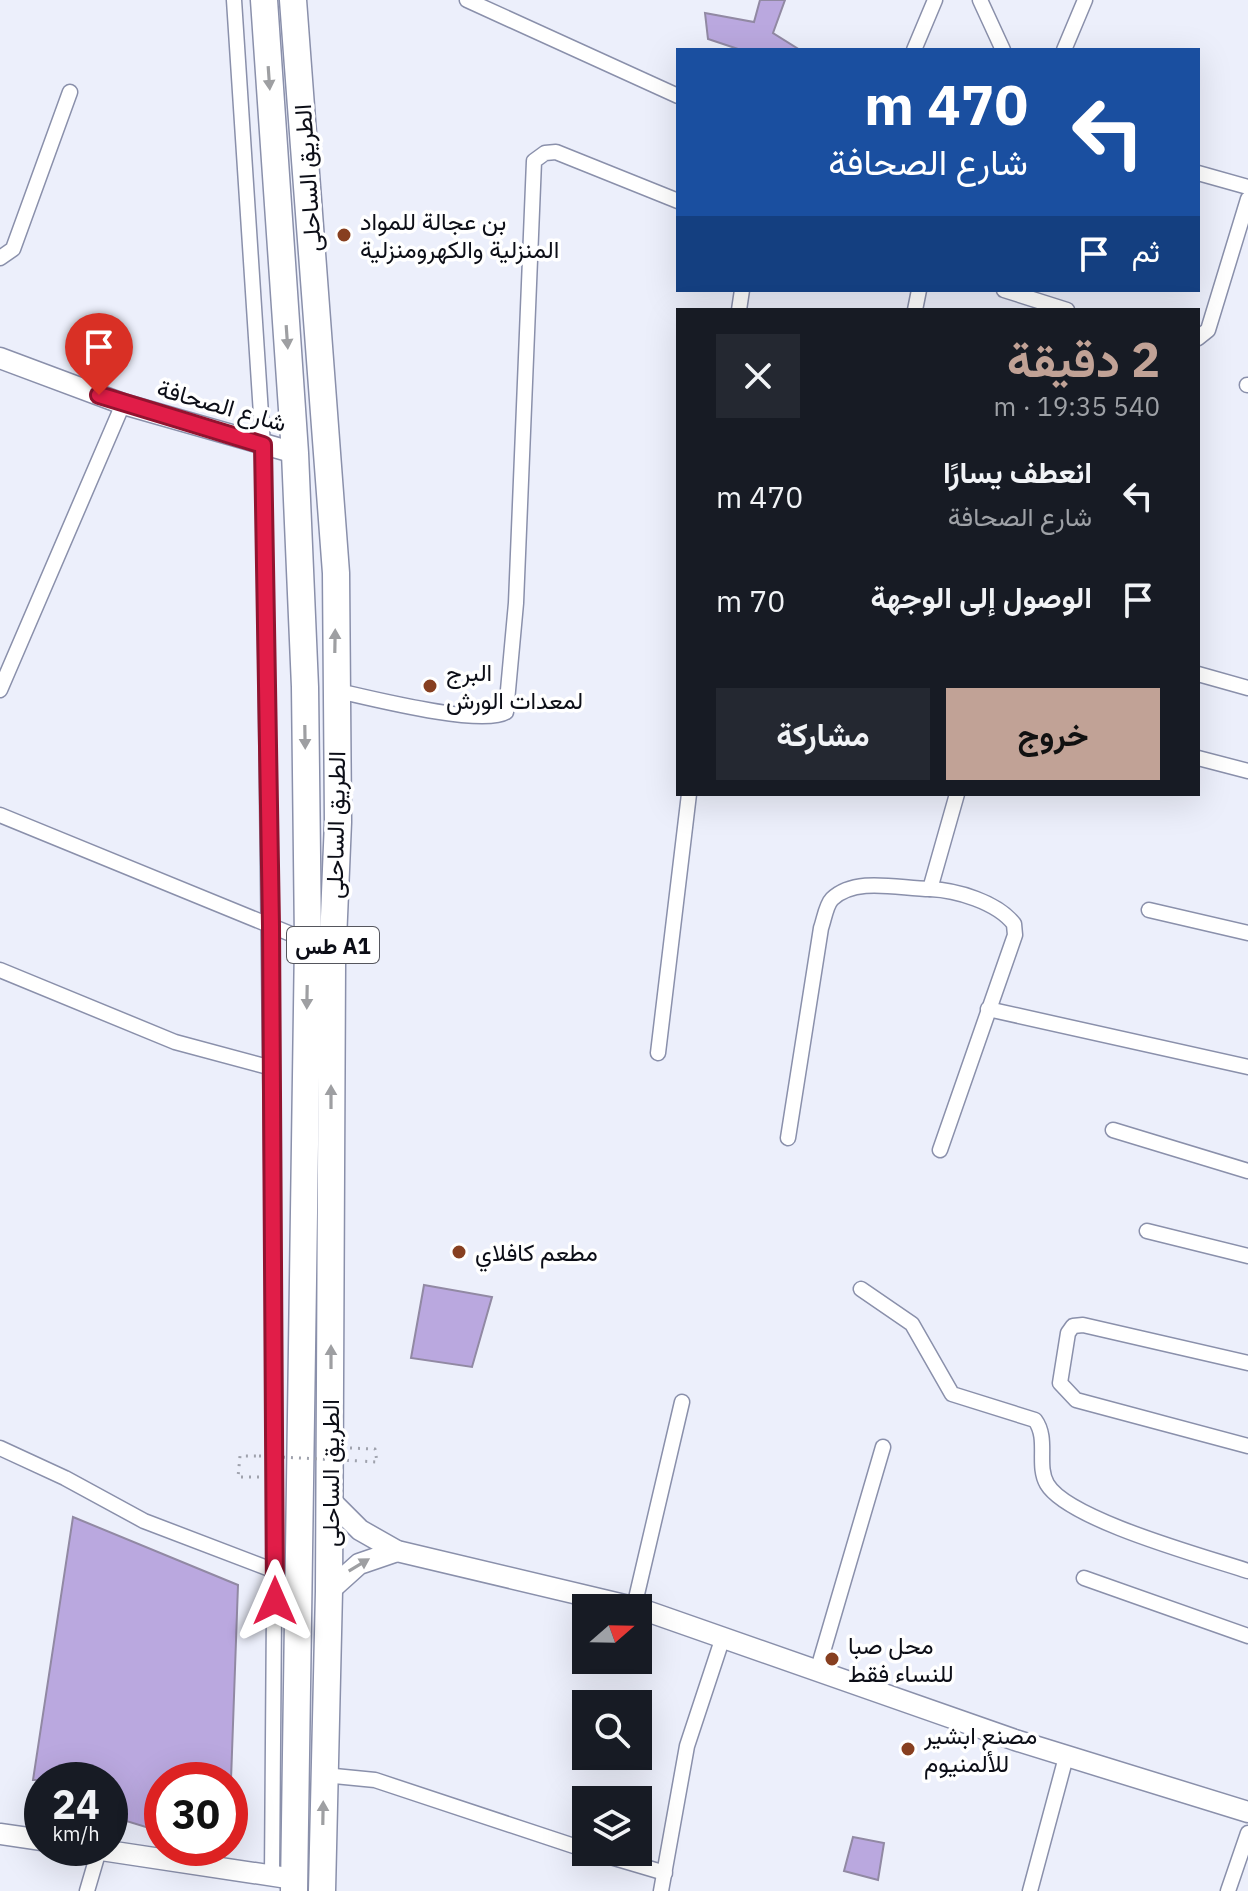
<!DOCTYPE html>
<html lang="ar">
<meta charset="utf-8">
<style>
body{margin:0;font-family:"IBM Plex Sans",Vazirmatn,sans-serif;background:#242831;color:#f1f3f6;direction:rtl;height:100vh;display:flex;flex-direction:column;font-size:30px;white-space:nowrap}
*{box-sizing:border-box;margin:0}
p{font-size:26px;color:#9ea1a6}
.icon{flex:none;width:44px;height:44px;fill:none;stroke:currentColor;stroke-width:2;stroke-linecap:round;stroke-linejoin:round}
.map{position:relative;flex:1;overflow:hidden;direction:ltr}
.drawer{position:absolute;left:676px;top:308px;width:524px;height:488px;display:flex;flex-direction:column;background:#171b24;border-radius:0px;box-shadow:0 8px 32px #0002;direction:rtl}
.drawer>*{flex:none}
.hud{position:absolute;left:676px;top:48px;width:524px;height:244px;border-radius:0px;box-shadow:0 8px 32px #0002;direction:rtl;background:#1a4fa0;color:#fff;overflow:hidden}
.needle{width:52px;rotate:70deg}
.buttons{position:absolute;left:572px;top:1594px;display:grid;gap:16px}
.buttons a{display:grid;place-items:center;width:80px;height:80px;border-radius:0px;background:#171b24;box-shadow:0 8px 32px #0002;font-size:40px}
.speed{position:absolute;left:24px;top:1762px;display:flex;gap:16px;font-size:40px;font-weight:700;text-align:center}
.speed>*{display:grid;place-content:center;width:104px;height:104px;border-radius:50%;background:#171b24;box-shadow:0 8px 32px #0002;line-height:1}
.speed small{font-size:20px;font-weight:400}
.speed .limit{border:12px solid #d22;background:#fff;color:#111}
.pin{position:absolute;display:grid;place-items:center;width:68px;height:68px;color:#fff;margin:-82px -34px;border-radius:50% 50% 50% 0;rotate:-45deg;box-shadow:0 0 8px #0007}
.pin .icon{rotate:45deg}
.me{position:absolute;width:88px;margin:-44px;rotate:0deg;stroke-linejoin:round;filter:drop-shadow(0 0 6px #0008)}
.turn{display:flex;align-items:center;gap:28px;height:168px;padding:0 40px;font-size:36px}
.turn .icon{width:104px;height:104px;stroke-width:2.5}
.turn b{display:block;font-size:56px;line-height:68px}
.then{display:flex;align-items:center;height:76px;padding:0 40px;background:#0003;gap:16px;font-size:30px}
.round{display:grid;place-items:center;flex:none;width:84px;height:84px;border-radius:0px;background:#242831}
.summary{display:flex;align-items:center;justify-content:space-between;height:136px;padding:0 40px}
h1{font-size:48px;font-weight:700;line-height:60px;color:#c1a296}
.cta{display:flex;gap:16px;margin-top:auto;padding:16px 40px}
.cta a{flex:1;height:92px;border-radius:0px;background:#c1a296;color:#111;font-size:32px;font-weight:700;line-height:92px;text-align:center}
.cta a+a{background:#242831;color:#f1f3f6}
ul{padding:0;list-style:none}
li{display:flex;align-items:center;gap:24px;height:104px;padding:0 40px}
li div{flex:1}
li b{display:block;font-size:30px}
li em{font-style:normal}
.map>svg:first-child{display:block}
</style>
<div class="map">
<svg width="1248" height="1891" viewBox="0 0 1248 1891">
<rect width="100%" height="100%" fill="#eceffb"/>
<g fill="#baa8df" stroke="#9189a3" stroke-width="2">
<path d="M760,0H785L773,33L800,50H741L708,39L705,13L754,22Z"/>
<path d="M424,1285L492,1297L472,1367L411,1358Z"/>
<path d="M73,1517L238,1585L231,1780H162V1832L110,1816V1780H33Z"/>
<path d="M853,1837L884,1843L878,1880L844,1871Z"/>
</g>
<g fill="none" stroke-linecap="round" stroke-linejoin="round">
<g stroke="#8a90ab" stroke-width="17">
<g id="street">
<path d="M234,0L263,445L275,1477L272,1876"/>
<path d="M467,0L678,96"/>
<path d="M980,0L1003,50"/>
<path d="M914,50L935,0"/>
<path d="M1064,50L1085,0"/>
<path d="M1198,173L1248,187"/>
<path d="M0,258L13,249L70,92"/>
<path d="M1004,290L1067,310"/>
<path d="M739,310L742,290"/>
<path d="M915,310L919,290"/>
<path d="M1198,338L1208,330L1248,199"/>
<path d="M1247,385H1248"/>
<path d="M1198,674L1248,688"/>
<path d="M0,690L123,404"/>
<path d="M334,690C366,697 482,727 506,712L516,603L534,161L545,153L556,152L678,201"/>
<path d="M1198,758L1248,771"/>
<path d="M0,815L308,941"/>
<path d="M930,889C956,890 997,902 1014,924L1015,935L940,1150"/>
<path d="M1149,910L1248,933"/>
<path d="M0,970L175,1042L272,1068"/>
<path d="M988,1009L1248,1067"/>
<path d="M658,1053L689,794"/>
<path d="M1113,1130L1248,1171"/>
<path d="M788,1138L821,928C824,920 826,905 832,899C856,876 900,889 930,889L957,794"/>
<path d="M1147,1231L1248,1256"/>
<path d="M861,1289L912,1324L952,1394L1035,1420C1049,1439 1036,1465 1047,1484C1068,1520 1206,1557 1248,1571"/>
<path d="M1248,1363L1083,1325L1073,1326L1068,1333L1060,1383L1076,1400L1248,1446"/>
<path d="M0,1448L65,1478L144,1521L275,1571"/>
<path d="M1084,1578L1248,1636"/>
<path d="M634,1607L682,1402"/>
<path d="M817,1672L883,1447"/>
<path d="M324,1775L375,1780L586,1850"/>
<path d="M594,1852L665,1873"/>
<path d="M87,1891L99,1850"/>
<path d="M661,1891L687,1746L723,1637"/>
<path d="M1030,1891L1066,1757"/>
<path d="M1228,1891L1248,1833"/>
</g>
</g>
<g stroke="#8a90ab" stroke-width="23">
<g id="secondary">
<path d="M0,358L123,404L295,453"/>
<path d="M330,1500L360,1530L397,1551L637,1608"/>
<path d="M329,1591L359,1564L397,1551"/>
<path d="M638,1608L1015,1740L1248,1812"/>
<path d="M0,1834L42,1840"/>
<path d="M88,1848L294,1879"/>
</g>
</g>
<g stroke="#8a90ab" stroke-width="29">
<g id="highway">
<path d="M264,0L295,453L305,687L308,941L294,1891"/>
<path d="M293,0L336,573L338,822L332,964L329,1591L322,1891"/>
</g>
</g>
<g stroke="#9fa2ad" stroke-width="3" stroke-dasharray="2 6" stroke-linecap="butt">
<path d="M350,1448L375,1449L377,1462L361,1461"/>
<path d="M259,1477H238L240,1456H259"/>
</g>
<use href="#street" stroke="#fff" stroke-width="14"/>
<use href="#secondary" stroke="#fff" stroke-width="20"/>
<use href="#highway" stroke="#fff" stroke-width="26"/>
<path stroke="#9fa2ad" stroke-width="3" stroke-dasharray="2 6" stroke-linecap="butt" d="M259,1456L361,1461"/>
</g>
<defs><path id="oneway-solid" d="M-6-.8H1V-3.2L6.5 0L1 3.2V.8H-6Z" transform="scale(2)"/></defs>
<g fill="#9e9fa2">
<use href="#oneway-solid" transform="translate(269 78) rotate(86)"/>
<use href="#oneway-solid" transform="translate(287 337) rotate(86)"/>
<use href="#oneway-solid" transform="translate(335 641) rotate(-89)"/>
<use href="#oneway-solid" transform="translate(305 737) rotate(89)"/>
<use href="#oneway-solid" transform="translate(307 997) rotate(91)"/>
<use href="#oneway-solid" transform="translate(331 1097) rotate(-90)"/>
<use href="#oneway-solid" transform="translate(331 1357) rotate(-90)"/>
<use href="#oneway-solid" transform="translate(359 1565) rotate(-31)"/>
<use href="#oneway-solid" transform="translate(323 1813) rotate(-89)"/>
</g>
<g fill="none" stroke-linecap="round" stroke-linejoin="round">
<g stroke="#92132f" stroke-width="20">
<path id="route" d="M99,395L263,445L271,926L275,1601"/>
</g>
<use href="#route" stroke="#e11d48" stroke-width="14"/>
</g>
<g fill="#873f20" stroke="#fff" stroke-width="3">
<circle cx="344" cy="235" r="8"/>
<circle cx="430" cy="686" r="8"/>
<circle cx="459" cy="1252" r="8"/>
<circle cx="832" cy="1659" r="8"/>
<circle cx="908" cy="1749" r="8"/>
</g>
<g text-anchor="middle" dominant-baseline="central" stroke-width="7" stroke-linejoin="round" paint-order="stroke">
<rect fill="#fff" stroke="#55565d" stroke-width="2" x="287" y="927" width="92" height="36" rx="6"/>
<g font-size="22" font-weight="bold" fill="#0c0e17">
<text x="333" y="945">طس A1</text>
</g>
<g font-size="24" fill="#0c0e17" stroke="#fff">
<text transform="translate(307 178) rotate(-94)">الطريق الساحلى</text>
<text transform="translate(222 405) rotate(16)">شارع الصحافة</text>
<text transform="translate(335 825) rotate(-89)">الطريق الساحلى</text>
<text transform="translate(330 1473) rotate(-90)">الطريق الساحلى</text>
</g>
<g font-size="24" fill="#0c0e17" stroke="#fff" text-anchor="start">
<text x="360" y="221">بن عجالة للمواد<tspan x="360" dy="28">المنزلية والكهرومنزلية</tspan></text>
<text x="446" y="672">البرج<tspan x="446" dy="28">لمعدات الورش</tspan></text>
<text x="475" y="1252">مطعم كافلاي</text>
<text x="848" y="1645">محل صبا<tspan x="848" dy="28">للنساء فقط</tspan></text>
<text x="924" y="1735">مصنع ابشير<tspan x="924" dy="28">للألمنيوم</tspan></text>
</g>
</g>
</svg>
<div class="buttons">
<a><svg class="needle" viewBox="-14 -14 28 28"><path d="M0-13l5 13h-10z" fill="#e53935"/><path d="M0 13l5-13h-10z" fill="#9ea1a6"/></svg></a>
<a><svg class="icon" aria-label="search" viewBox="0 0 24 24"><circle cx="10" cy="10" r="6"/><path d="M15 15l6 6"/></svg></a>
<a><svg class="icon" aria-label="layers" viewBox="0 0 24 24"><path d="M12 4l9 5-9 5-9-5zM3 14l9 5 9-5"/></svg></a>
</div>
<div class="speed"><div>24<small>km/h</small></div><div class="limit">30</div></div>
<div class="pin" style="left:99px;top:395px;background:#d93025"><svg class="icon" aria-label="arrive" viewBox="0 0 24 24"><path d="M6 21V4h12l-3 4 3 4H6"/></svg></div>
<svg class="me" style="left:275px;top:1601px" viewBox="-20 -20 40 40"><path d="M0-17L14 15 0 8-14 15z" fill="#e11d48" stroke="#fff" stroke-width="4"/></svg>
<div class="hud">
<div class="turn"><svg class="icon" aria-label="left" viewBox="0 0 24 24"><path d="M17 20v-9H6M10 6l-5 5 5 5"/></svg><div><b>470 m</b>شارع الصحافة</div></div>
<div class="then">ثم<svg class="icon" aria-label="arrive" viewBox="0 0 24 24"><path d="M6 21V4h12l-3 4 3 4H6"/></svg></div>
</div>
<section class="drawer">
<div class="summary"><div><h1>2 دقيقة</h1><p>540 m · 19:35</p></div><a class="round"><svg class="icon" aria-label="close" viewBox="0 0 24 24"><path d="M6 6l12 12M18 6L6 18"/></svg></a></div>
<ul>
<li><svg class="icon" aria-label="left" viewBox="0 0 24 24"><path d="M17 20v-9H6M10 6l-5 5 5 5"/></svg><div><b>انعطف يسارًا</b><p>شارع الصحافة</p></div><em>470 m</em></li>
<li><svg class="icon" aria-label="arrive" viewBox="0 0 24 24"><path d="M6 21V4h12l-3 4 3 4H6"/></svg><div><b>الوصول إلى الوجهة</b></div><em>70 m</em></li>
</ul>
<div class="cta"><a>خروج</a><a>مشاركة</a></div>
</section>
</div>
